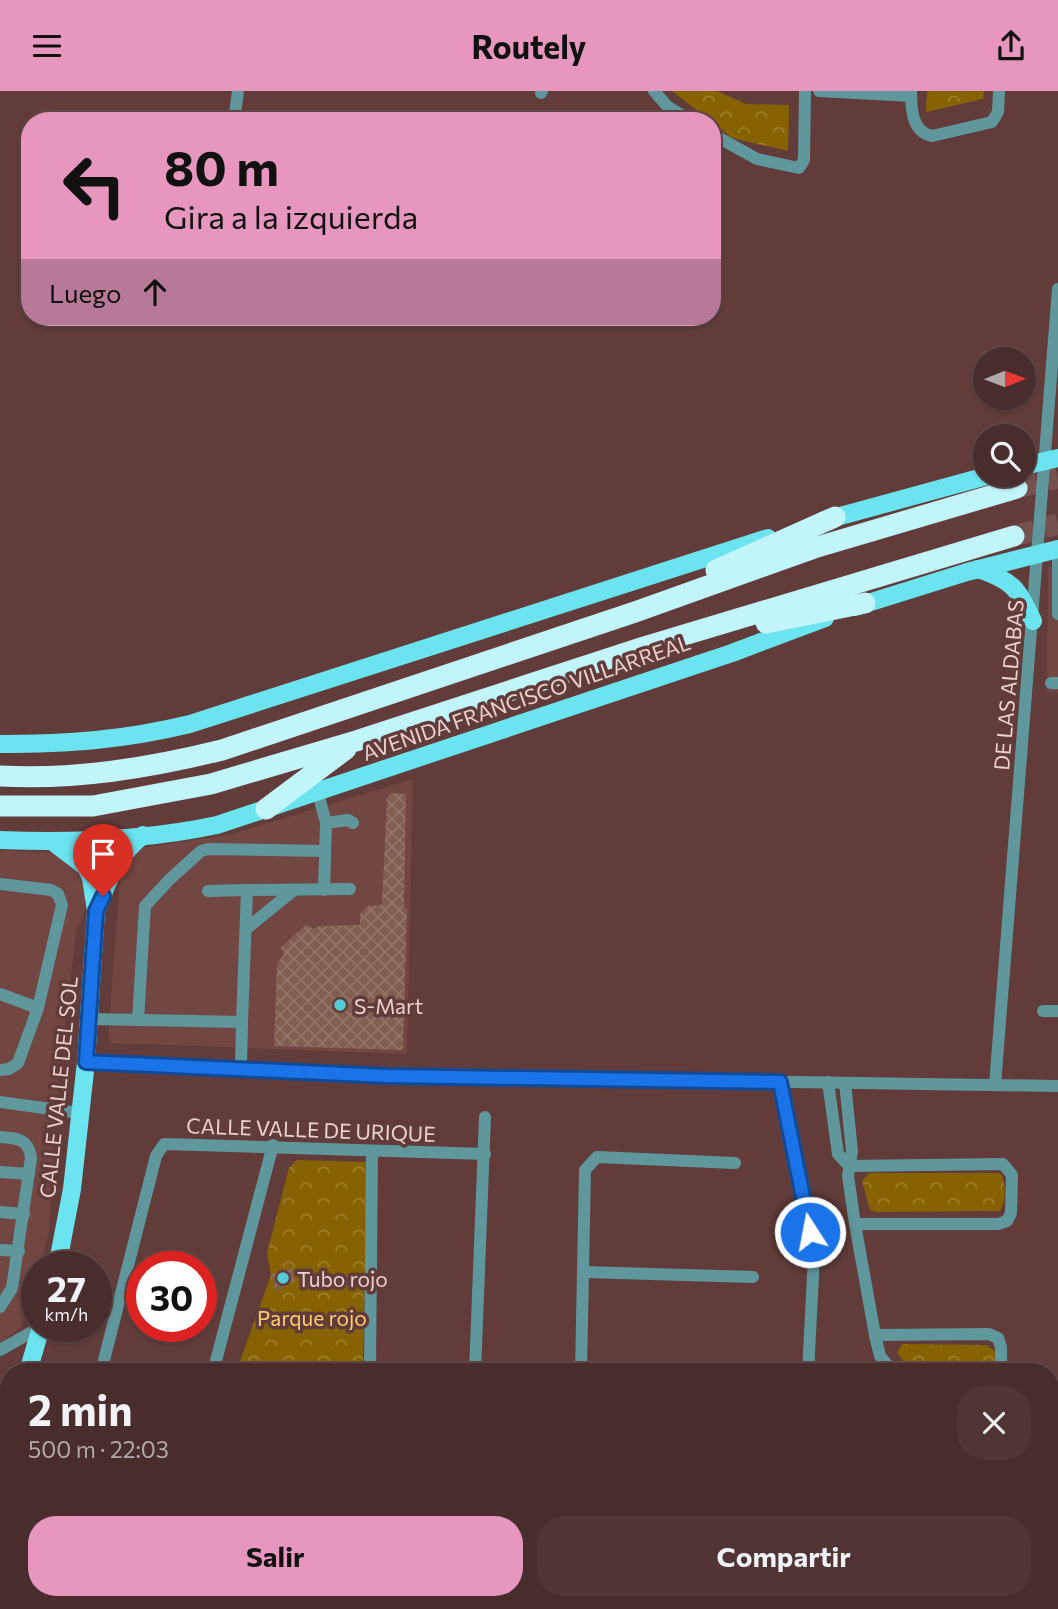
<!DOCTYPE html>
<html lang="es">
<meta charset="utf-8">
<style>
body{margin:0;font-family:Commissioner,sans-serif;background:#503534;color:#f1f3f6;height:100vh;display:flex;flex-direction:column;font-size:26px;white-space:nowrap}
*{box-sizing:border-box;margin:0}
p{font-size:23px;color:#b1a8a9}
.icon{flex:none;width:38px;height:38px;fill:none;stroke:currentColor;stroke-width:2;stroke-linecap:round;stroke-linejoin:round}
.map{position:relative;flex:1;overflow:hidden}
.drawer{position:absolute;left:0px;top:1272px;width:1059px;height:247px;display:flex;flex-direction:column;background:#492d2c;border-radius:28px 28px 0 0;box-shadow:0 2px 5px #0004,0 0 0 2px #614948}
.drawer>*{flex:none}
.guide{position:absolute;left:21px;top:21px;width:700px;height:214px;border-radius:28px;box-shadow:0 2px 5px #0004,0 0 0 2px #614948;background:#e797bd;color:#111;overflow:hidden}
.needle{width:46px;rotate:89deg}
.tools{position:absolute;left:973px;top:256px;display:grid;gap:14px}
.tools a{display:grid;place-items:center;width:63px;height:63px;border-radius:50%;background:#492d2c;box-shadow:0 2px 5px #0004,0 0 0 2px #614948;font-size:35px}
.speed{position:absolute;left:21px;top:1160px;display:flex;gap:14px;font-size:35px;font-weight:700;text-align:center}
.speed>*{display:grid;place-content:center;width:91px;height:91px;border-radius:50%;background:#492d2c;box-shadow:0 2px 5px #0004,0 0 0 2px #614948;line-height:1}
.speed small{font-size:18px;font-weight:400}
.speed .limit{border:10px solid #d22;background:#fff;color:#111}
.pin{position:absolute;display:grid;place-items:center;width:60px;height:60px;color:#fff;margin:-72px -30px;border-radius:50% 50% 50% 0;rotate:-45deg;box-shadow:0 0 7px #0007}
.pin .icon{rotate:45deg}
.me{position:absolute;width:77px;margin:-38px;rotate:349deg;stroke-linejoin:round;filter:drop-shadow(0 0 5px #0008)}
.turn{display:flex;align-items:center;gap:24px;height:147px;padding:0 28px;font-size:32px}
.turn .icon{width:91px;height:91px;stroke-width:2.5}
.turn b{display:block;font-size:49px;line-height:60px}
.then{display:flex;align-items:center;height:66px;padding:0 28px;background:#0003;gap:14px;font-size:26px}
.round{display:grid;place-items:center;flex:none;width:74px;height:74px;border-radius:28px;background:#503534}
.head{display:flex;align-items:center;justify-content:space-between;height:119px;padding:0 28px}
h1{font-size:42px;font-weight:700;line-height:52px}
.cta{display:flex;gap:14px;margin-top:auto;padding:14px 28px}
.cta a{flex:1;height:80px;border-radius:28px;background:#e797bd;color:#111;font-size:28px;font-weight:700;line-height:80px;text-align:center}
.cta a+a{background:#503534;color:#f1f3f6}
header{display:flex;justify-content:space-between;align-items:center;height:91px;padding:0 28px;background:#e797bd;color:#111;font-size:32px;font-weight:700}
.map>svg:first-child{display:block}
</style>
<header><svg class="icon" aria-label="menu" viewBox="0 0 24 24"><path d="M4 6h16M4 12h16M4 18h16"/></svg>Routely<svg class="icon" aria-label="share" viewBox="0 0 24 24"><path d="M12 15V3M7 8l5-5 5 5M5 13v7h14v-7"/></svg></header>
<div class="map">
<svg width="1058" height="1518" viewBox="0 0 1058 1518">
<defs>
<pattern id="park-crowns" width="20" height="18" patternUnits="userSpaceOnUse" patternTransform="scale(1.75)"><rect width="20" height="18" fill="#866300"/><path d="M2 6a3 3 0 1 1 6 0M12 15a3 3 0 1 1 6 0" fill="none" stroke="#9d7f30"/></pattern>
<pattern id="building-cross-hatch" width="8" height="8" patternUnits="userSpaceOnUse" patternTransform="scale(1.75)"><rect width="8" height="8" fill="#815e4f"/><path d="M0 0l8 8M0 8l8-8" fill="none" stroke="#937467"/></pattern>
</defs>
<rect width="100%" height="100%" fill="#613c3a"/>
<g fill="#714643">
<path d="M1058,474V602L1047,601L1048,476Z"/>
<path d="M413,688L407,963L112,952L108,948L120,785L140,757L232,743Z"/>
<path d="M0,759L54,762L79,782L85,796L86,817L76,842L59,982L49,1140L40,1176H37L32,1206L20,1237L0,1252Z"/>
</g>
<g fill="url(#park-crowns)">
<path d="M672,0H717L746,13L789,14L788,60L732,47Z"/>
<path d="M927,0H984L983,8L926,21Z"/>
<path d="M297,1069L367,1071L363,1281H236L271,1184L267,1162L289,1077Z"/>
<path d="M869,1082H1000C1007,1092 1006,1110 1000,1120L878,1121L870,1119L862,1090Z"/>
<path d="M902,1253L986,1254L995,1260L994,1281H912L897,1262Z"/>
</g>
<g fill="url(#building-cross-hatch)">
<path d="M391,702L406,703L404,817H407L403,959L274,955L277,873L284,863L280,857L307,833L313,838L320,835L360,834V823L368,815L382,814L387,707Z"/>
<path d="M292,1176L295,1190L276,1200L271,1184Z"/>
</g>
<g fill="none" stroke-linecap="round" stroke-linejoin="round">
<g stroke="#755250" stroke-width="21" stroke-dasharray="21 10" stroke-linecap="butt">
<path d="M1017,397L1058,387"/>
<path d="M1014,445L1058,433"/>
</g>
<g stroke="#60979c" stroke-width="12">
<path d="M654,0L668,16L691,30"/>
<path d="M819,0L911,5"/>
<path d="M911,0C911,18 912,41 932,45L992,31L998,21L999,0"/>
<path d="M541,2L542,0"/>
<path d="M234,30L238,0"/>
<path d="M712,43L757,68L799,77L804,69L805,0"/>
<path d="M1058,458V523"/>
<path d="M1051,592H1058"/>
<path d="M318,702L326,732L324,799"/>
<path d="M326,732L348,729L353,732"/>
<path d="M0,793L51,799L58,803L62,814L38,917L18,972L9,978L0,979"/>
<path d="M247,799L350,798"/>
<path d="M246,838L294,799"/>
<path d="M0,903L38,917"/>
<path d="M1043,920H1058"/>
<path d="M90,928L242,931L247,799L208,800"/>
<path d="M138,929L145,815L169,789L201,760L208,758L325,760"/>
<path d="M86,971L387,985L1058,995"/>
<path d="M241,978L242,931"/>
<path d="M780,991L814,1166L808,1281"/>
<path d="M828,991L838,1063L849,1075"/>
<path d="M845,992L852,1060L848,1085L855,1133L875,1244L880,1265L893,1281"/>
<path d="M995,994L1058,198"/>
<path d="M0,1011L80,1022"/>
<path d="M0,1046C17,1047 29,1048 31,1067L12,1197L0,1216"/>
<path d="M849,1075L1003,1073L1012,1084L1011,1122L1007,1130L998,1133H855"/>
<path d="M0,1081L29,1083"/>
<path d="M0,1121L24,1123"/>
<path d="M0,1159L19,1160"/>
<path d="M584,1181L753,1186"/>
<path d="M875,1244L989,1243L998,1247L1001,1256V1281"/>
<path d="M0,1259L41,1236"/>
<path d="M101,1281L156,1065L164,1053L485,1063"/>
<path d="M213,1281L273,1054"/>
<path d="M370,1281L372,1060"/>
<path d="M475,1281L485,1026"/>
<path d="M581,1281L585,1079L597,1066L735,1072"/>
<path d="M0,1301L9,1303"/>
<path d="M659,1510V1518"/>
<path d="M912,1510L919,1518"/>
<path d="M1008,1510L1015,1518"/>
<path d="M38,1518L40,1510"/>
<path d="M144,1518L146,1510"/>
<path d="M256,1518L258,1510"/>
<path d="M325,1518L327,1510"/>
<path d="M423,1518L425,1510"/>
<path d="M545,1518L559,1514L621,1510"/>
<path d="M760,1518L761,1510"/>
<path d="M863,1518V1510"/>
</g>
<g stroke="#6be4f0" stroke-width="18">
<path d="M1024,375L1058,367"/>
<path d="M822,430L994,383"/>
<path d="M978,478C1014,490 1017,497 1033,530"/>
<path d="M855,516L967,481L1058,458"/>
<path d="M0,653C68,653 124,649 190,633L768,447"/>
<path d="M0,749C72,752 146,749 217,734L732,562L825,527"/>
<path d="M53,751L86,776L91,787L96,820L86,971L72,1098L57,1176"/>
<path d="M96,820C111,784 113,770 143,744"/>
<path d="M28,1281L41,1236"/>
<path d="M0,1384L9,1351"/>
</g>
<g stroke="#c2f5fa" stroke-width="21">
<path d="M716,479L835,426"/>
<path d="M766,532L865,512"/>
<path d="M0,685C76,689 149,677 222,659L635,521L814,457L1017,397"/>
<path d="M0,715H93L211,693L356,650L644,556L1014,445"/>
<path d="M266,718L346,658"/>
</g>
</g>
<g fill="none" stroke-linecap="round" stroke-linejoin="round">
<g stroke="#114b97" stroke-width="18">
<path id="route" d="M103,805L96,820L86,971L387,985L780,991L810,1141"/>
</g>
<use href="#route" stroke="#1a73e8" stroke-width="12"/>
</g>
<g fill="#52cbd7" stroke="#613c3a" stroke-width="2.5">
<circle cx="340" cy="914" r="7"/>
<circle cx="283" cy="1187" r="7"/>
</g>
<g text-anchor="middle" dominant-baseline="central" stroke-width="7" stroke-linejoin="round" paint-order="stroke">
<g font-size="21" fill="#e9d1cf" stroke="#613c3a">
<text transform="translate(1008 594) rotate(-85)">DE LAS ALDABAS</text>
<text transform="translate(526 606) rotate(-19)">AVENIDA FRANCISCO VILLARREAL</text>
<text transform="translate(58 996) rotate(-84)">CALLE VALLE DEL SOL</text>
<text transform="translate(311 1038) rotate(2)">CALLE VALLE DE URIQUE</text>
</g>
<g font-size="21" fill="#e9d1cf" stroke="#613c3a" text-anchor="start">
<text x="354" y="914">S-Mart</text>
<text x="297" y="1187">Tubo rojo</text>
</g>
<g font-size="21" fill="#fece6d" stroke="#613c3a">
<text x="312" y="1226">Parque rojo</text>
</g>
</g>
</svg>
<div class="tools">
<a><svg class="needle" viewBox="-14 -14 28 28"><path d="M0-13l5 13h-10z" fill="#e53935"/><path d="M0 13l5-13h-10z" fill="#b1a8a9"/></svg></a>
<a><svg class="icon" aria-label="search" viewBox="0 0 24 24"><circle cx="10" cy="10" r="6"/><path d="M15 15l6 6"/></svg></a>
</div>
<div class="speed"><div>27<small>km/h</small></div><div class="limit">30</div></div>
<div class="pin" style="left:103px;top:805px;background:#d93025"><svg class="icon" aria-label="arrive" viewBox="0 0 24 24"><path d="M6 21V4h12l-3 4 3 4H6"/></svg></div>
<svg class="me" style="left:810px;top:1141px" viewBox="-20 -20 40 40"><circle r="17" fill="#1a73e8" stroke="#fff" stroke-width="3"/><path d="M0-11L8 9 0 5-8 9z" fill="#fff"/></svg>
<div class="guide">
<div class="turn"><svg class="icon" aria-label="left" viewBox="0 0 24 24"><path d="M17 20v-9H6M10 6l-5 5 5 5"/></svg><div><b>80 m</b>Gira a la izquierda</div></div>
<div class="then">Luego<svg class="icon" aria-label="ahead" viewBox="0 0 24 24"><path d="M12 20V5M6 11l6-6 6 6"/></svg></div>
</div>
<section class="drawer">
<div class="head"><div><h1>2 min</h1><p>500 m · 22:03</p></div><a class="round"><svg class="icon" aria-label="close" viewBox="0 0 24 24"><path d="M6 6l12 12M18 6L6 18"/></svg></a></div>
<div class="cta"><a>Salir</a><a>Compartir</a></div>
</section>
</div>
